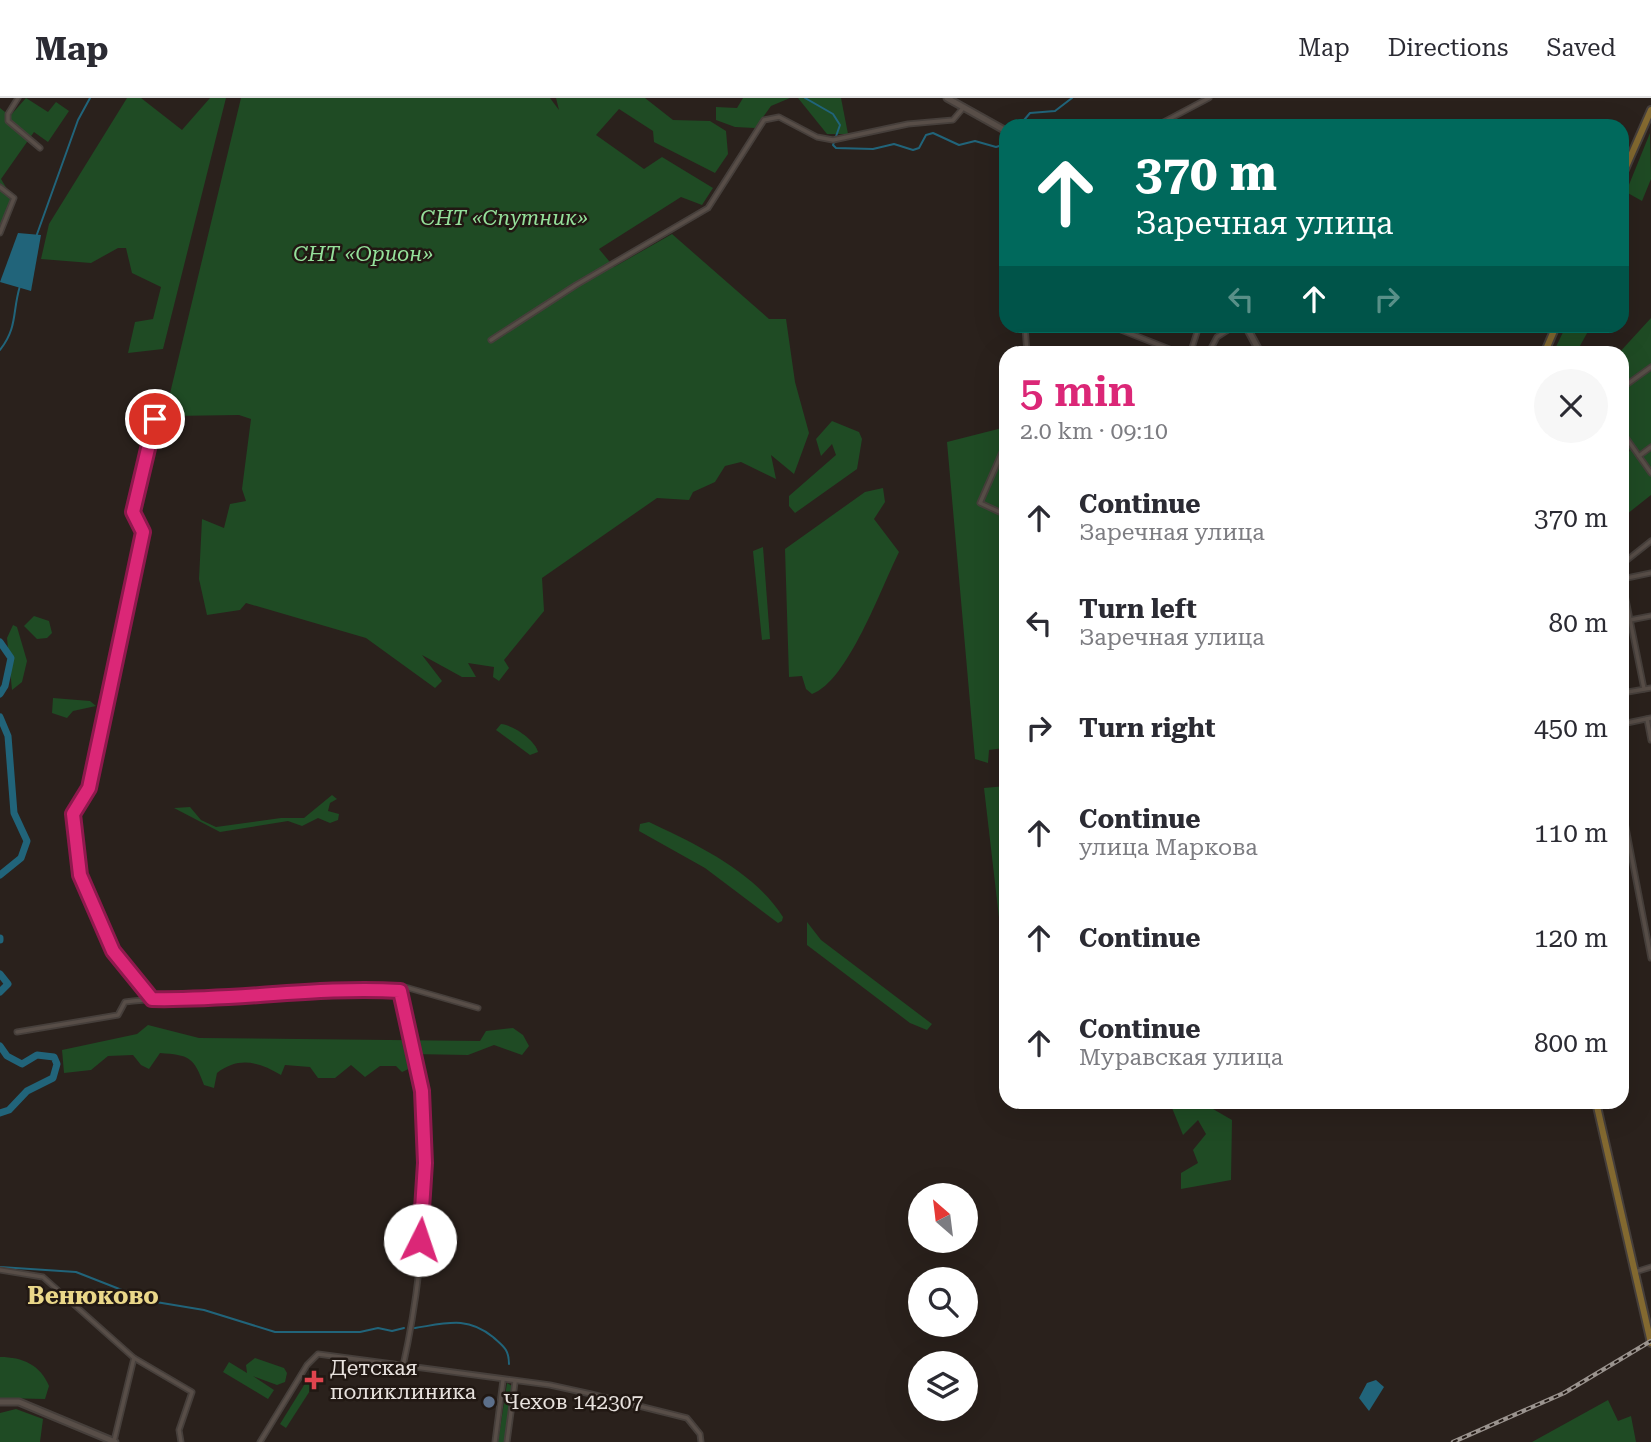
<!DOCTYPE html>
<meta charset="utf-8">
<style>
body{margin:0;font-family:"Roboto Serif",serif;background:#f7f7f7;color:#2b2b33;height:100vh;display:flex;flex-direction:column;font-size:26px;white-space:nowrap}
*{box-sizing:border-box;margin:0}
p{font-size:23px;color:#7c7c81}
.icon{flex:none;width:38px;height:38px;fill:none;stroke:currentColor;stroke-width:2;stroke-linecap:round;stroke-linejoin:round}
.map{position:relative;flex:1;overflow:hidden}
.panel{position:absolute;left:999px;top:248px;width:630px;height:763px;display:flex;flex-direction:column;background:#fff;border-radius:21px;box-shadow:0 7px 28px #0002}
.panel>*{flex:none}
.hud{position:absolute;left:999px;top:21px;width:630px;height:214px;border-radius:21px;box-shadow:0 7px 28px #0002;background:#00695c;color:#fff;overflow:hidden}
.needle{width:46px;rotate:332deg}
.controls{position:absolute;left:908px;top:1085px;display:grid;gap:14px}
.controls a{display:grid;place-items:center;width:70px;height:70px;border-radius:50%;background:#fff;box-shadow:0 7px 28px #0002;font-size:35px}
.pin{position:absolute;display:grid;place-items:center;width:60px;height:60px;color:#fff;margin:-30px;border:4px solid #fff;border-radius:50%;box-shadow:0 2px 7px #0007}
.me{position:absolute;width:77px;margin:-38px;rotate:4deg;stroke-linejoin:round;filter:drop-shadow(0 0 5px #0008)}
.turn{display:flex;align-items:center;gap:24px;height:147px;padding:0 21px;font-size:32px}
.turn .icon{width:91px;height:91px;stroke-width:2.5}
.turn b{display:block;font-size:49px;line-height:60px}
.lanes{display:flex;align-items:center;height:66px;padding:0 21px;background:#0003;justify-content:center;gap:35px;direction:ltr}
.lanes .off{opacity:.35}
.round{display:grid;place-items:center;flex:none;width:74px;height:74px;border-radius:37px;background:#f7f7f7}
.summary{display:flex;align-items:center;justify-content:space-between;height:119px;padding:0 21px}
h1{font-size:42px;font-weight:600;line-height:52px;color:#db2777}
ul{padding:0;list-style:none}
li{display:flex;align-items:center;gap:21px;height:105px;padding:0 21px}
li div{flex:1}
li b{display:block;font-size:26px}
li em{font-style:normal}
header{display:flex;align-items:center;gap:42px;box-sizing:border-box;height:98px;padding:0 35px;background:#fff;border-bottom:2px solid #e1e1e2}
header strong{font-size:33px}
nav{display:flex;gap:38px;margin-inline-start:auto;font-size:24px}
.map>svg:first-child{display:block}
</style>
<header>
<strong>Map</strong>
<nav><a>Map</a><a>Directions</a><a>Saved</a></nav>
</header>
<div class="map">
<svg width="1651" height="1344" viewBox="0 0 1651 1344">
<rect width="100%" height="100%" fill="#2a211c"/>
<g fill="#1f4b24">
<path d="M26,0L48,14L56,4L69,13L48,44L34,34L1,81L13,101L0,129V10L10,18Z"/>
<path d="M127,0H141L182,32L210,0H226L163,251L128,255L135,224L153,221L161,189L132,175L126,150H118L91,165L41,161L49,126Z"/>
<path d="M241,0H550L559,12L556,0H645L673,22L710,23L726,33L728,56L715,75L654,44L653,33L619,11L596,37L644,71L662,59L713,90L702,107L681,99L599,151L614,169L672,136L769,221H786L795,284L809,335L794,376L771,357L776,381L741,364L725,368L715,384L693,394L689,402L657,400L542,480L544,513L504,562L509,570L499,583L493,579L494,569L468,565L476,579H462L422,557L442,583L435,590L366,540L246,505L240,512L207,517L199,481L202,421L224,430L230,406L246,403L242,391L251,321L239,317L171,318L166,312Z"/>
<path d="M743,0H790L771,8L755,30L735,29L716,22V9L737,10Z"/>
<path d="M798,0H841L848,36H827Z"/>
<path d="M1650,35L1651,81L1642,103L1626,94Z"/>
<path d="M1651,220V397L1622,420V357L1630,353L1622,343V256H1618Z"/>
<path d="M1566,228H1591L1576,255H1553Z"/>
<path d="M832,323L859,334L862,341L857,371L795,415L789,408V398L836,357L832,346L821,358L816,341Z"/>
<path d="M1006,329V659L1004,650L989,652L988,665L975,661L947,344Z"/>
<path d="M883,390L885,404L874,421L899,454C881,490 848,583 812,596L806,591L802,578L789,579L785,451L865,394Z"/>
<path d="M763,449L770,541L762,542L753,453Z"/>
<path d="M34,518L49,523L52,535L47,540L37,541L24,528Z"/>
<path d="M13,527L17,529L27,563L22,584L12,592L7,540Z"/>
<path d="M53,600L90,603L96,608L73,613L67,620L52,615Z"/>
<path d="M501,626C513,627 535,642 538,654L530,657L496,632Z"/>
<path d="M1006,688V880L984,690Z"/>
<path d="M332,697L337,701L330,705L328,713L339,716L338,722L330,725L318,720L302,728L288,723L220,734L174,710L190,709L201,722L216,729L281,720H304Z"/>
<path d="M649,724C696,746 755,774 783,819L782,823L778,825L705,770L639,733L640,726Z"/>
<path d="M807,824L821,842L932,926L927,932L910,925L807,847Z"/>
<path d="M148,927L199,940L480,943L486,933L513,930L523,937L529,948L522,957L494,947L468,957L411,956L413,969L402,974L396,968H380L365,979L351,967L335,980H318L310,969L285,967L281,977C259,964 239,958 217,975L214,990L204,987C194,959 189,957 160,955L149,971L141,967L133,957L108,958L91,972L64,975L62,952L137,936Z"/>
<path d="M1170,1005H1216L1213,1011L1232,1022L1231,1082L1181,1091V1075L1198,1065L1193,1052L1206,1036L1198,1022L1183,1037Z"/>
<path d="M0,1259C23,1259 40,1267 49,1288L45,1301L0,1300Z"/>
<path d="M255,1260L284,1270L287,1275L285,1284L277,1287L253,1278L274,1292L268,1301L223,1274L229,1264L247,1275L246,1267Z"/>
<path d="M306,1284L313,1288L286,1330L280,1326Z"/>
<path d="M507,1285L512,1288L505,1344H498Z"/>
<path d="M1608,1302L1618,1323L1631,1318L1636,1344H1532Z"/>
<path d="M16,1311L43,1321L40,1344H0V1315Z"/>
</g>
<g fill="#21647a">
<path d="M18,135L41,137L31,193L0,184Z"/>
<path d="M1376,1282L1384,1289L1369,1313L1359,1300L1367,1285Z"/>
</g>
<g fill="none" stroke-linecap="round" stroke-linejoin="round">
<g stroke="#21647a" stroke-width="2">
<path d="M805,0L833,16L840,27L833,47L836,50L873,51L894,46L913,52L919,50L926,37L933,35L959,47L975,43L996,49L1006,46"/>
<path d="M1019,28L1030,15L1055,13L1072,0"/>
<path d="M36,139L78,22L90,0"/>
<path d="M0,252C18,229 12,214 20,188"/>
<path d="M0,1169L76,1174L150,1203L204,1212L275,1234H360L378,1230L392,1233L404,1230"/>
<path d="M415,1230C447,1225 467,1218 493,1239C503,1248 509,1251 509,1266"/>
</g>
<g stroke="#21647a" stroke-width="7">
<path d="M0,544L11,560L5,588L0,596"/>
<path d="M0,619L8,638L14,715L27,743L21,760L0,777"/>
<path d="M0,840V842"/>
<path d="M0,876L8,886L0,894"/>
<path d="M0,948L7,958L22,966L37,957L54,959L57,966L53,980L27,993L9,1012L0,1015"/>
</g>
<g stroke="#463f3b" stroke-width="7">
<g id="street">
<path d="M18,0L8,16V23L40,50"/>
<path d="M1156,28L1209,0"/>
<path d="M0,89L14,100L0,135"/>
<path d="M1025,228L1027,256"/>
<path d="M1111,228L1182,256"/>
<path d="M491,242L576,187L708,110L764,22L779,19L817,39L833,42L908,26L953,22L964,9"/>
<path d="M1190,256L1199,228"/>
<path d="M1208,256L1217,239L1234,228"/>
<path d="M1622,290L1651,269"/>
<path d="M1622,334L1651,375"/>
<path d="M1006,345L980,405L1006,417"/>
<path d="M1639,358L1651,349"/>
<path d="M1622,466L1651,443"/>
<path d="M1622,481L1651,475"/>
<path d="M1622,482L1644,591"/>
<path d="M1630,522L1651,518"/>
<path d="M1622,595L1651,590"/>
<path d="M1647,621L1651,642"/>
<path d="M1622,626L1651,620"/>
<path d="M1622,709L1651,860"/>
<path d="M400,893L405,889L478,910"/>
<path d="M152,901L113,853L80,777L73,716L89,689L143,434L133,414L155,321V302"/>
<path d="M17,934L118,917L125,904C177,897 229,901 281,897C324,893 357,890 400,893C408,925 417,958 422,992C432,1073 421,1188 403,1268"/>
<path d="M0,1172L43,1179L134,1260L114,1343"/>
<path d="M1635,1174L1651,1169"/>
<path d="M134,1260L192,1294L179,1332L181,1344"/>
<path d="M260,1344L307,1267L318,1256L550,1287L591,1296L687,1320L700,1336L701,1344"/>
<path d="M495,1344L503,1282"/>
<path d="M507,1344L515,1284"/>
</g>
</g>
<g stroke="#463f3b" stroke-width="9">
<g id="secondary">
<path d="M947,0L1006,33"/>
<path d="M1246,228L1261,256"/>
<path d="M0,1304H19L115,1344"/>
</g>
</g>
<g stroke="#463f3b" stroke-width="10">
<g id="primary">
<path d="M1622,78L1651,12"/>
<path d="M1544,256L1556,228"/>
<path d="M1596,1004L1651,1245"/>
</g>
</g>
<use href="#street" stroke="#584e48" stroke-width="3.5"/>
<use href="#secondary" stroke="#584e48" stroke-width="5"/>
<use href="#primary" stroke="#836930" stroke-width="6"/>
<g stroke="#9a938e" stroke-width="4.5">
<path id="rail" d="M1453,1344L1564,1295L1651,1243"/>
</g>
<use href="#rail" stroke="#211813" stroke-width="2" stroke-dasharray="5" stroke-linecap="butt"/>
</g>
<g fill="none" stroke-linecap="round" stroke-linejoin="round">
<g stroke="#8e194d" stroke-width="18">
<path id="route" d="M155,321L133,414L143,434L89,690L73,716L80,777L113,853L152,901C235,903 317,888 400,893L422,993L425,1065L420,1142"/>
</g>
<use href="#route" stroke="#db2777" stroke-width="12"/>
</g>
<path fill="#e0444e" stroke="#211813" stroke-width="2.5" d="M310.5 1271.5h7v7h7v7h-7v7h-7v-7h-7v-7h7z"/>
<circle fill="#5c6f8a" stroke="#211813" stroke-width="2.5" cx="489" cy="1304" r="7"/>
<g text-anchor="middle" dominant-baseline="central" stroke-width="5" stroke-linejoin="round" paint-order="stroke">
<g font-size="21" font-style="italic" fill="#94e09a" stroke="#211813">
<text x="504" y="120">СНТ «Спутник»</text>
<text x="363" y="156">СНТ «Орион»</text>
</g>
<g font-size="21" fill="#e8e2de" stroke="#211813" text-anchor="start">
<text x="330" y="1270">Детская<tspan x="330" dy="24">поликлиника</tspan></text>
<text x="503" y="1304">Чехов 142307</text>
</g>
<g font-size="24" font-weight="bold" fill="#ead789" stroke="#211813">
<text x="93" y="1198">Венюково</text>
</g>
</g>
</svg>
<div class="controls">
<a><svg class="needle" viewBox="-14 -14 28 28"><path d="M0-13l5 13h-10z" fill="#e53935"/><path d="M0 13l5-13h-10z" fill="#7c7c81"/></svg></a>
<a><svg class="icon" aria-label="search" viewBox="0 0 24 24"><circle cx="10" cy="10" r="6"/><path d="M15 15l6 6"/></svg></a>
<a><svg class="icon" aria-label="layers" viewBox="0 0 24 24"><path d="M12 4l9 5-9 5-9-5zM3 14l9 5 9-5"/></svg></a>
</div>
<div class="pin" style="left:155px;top:321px;background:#d93025"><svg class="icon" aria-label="arrive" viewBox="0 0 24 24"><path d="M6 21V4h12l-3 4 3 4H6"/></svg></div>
<svg class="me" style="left:420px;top:1142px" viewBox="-20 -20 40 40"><circle r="19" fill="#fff"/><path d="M0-13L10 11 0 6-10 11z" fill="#db2777"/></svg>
<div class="hud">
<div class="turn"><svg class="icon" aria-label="ahead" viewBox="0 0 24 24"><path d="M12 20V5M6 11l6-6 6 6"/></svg><div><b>370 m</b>Заречная улица</div></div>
<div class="lanes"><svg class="icon off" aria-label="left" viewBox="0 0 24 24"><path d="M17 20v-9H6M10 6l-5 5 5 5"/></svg><svg class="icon" aria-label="ahead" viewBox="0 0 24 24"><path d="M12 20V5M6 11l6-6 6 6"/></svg><svg class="icon off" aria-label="right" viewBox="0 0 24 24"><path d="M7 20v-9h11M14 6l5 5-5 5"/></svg></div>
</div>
<section class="panel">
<div class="summary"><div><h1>5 min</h1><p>2.0 km · 09:10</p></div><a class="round"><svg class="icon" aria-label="close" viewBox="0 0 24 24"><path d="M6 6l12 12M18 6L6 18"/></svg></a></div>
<ul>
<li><svg class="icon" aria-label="ahead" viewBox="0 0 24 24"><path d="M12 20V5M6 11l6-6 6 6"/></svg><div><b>Continue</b><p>Заречная улица</p></div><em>370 m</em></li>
<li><svg class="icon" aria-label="left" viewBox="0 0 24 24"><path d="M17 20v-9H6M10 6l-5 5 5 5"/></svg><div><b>Turn left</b><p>Заречная улица</p></div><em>80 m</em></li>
<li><svg class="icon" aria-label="right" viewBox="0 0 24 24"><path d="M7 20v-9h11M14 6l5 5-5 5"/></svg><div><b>Turn right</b></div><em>450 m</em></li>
<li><svg class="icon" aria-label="ahead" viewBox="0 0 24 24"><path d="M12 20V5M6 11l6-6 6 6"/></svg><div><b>Continue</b><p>улица Маркова</p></div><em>110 m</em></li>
<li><svg class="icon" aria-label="ahead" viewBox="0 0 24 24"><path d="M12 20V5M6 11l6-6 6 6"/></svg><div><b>Continue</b></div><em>120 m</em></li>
<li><svg class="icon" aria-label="ahead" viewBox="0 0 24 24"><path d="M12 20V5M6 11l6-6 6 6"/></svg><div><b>Continue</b><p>Муравская улица</p></div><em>800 m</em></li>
</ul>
</section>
</div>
